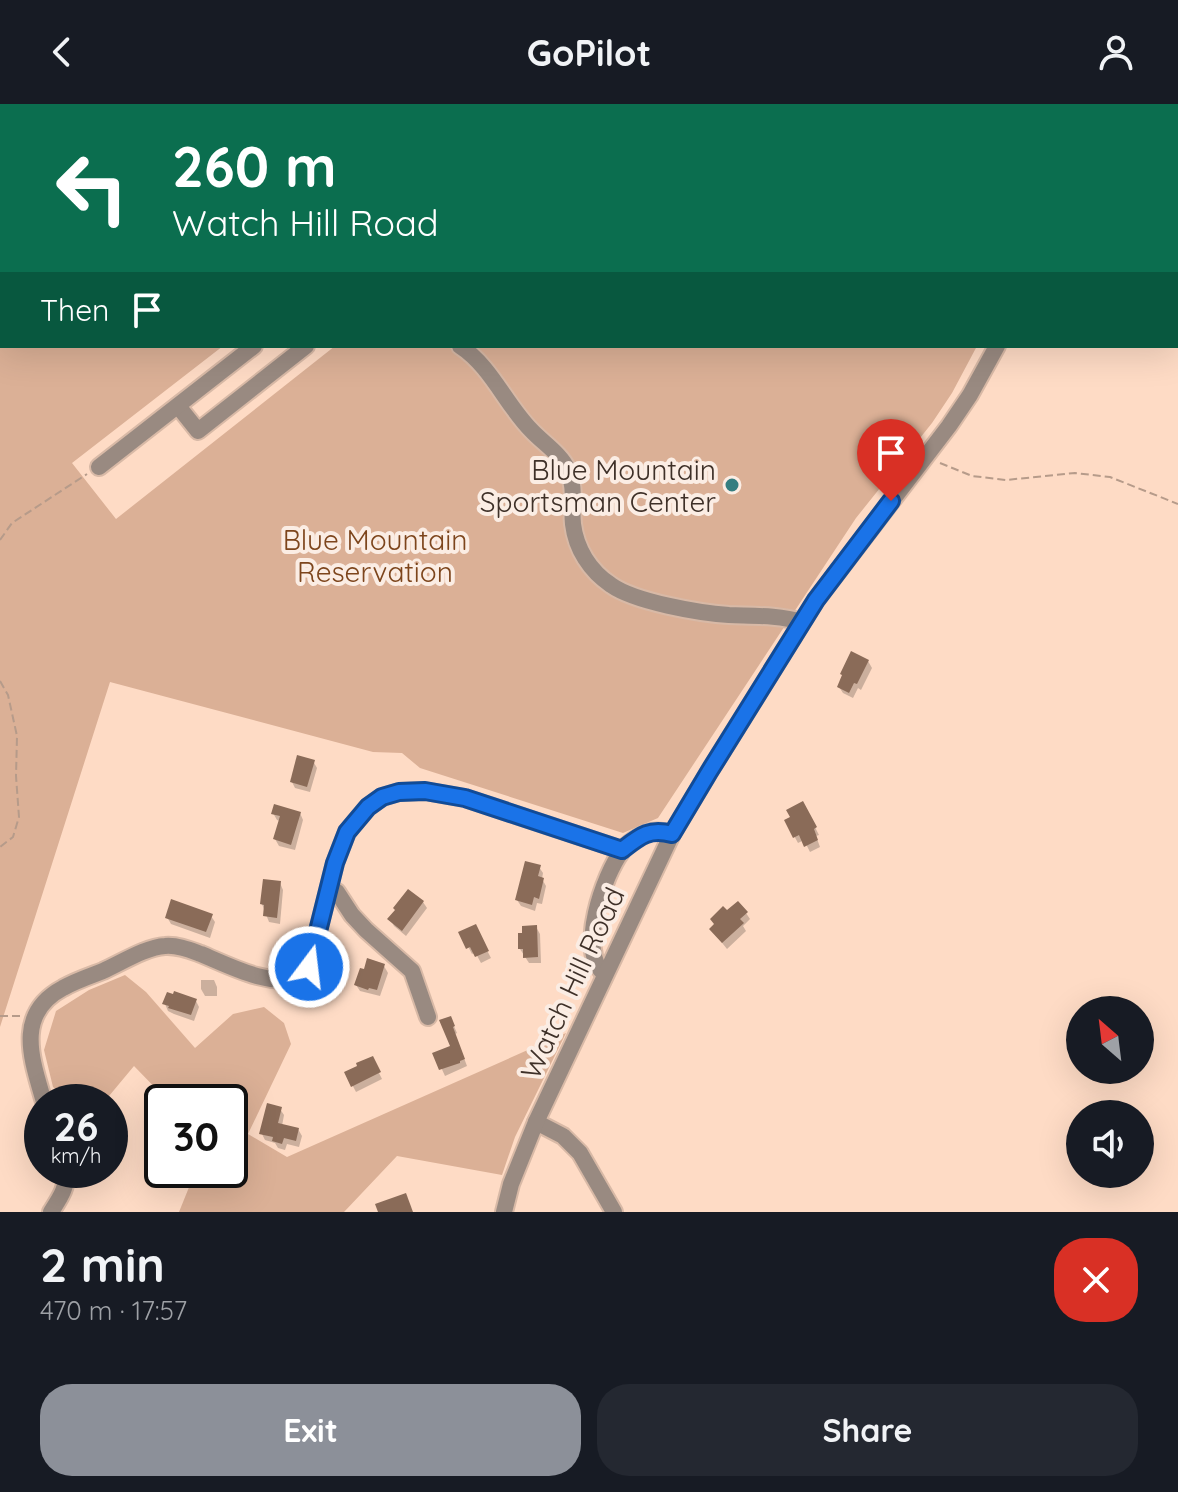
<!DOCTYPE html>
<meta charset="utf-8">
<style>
body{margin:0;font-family:Quicksand,sans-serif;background:#242831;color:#f1f3f6;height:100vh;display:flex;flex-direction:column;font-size:30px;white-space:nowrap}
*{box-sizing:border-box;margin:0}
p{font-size:26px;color:#9ea1a6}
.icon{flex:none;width:44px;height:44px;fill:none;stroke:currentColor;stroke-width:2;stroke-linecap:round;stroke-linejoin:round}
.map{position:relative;height:1108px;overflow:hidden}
.drawer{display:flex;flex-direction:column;background:#171b24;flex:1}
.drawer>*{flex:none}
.top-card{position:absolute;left:0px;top:0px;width:1178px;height:244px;box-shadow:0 8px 32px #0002;background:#0b6e4f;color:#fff;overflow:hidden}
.needle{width:52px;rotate:332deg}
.buttons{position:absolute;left:1066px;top:892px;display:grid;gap:16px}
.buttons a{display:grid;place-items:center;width:88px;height:88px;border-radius:50%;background:#171b24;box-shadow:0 8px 32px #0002;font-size:40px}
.speed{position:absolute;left:24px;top:980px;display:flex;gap:16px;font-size:40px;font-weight:700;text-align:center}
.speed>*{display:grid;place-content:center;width:104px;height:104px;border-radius:50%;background:#171b24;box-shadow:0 8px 32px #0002;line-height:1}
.speed small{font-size:20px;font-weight:400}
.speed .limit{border:4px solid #111;border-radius:12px;background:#fff;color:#111}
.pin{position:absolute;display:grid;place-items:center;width:68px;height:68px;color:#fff;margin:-82px -34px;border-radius:50% 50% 50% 0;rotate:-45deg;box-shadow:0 0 8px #0007}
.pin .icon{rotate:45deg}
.me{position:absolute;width:88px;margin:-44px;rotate:15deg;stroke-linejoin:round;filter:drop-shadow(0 0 6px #0008)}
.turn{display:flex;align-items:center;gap:28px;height:168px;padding:0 40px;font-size:36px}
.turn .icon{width:104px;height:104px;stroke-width:2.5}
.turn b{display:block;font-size:56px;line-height:68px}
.then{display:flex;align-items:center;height:76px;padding:0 40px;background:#0003;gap:16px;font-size:30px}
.round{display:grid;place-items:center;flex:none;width:84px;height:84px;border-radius:32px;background:#242831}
.summary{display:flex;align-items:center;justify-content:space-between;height:136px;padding:0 40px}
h1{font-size:48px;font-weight:800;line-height:60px}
.button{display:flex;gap:16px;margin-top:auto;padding:16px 40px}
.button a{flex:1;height:92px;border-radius:32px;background:#8c9099;color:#fff;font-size:32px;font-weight:800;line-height:92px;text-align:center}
.button a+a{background:#242831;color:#f1f3f6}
header{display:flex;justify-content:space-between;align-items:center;height:104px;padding:0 40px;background:#171b24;font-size:36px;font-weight:800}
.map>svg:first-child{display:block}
</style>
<header><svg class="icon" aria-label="back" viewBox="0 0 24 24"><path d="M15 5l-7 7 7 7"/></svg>GoPilot<svg class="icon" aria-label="person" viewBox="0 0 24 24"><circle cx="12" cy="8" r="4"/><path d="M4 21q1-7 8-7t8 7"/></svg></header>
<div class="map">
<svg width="1178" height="1108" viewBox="0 0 1178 1108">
<rect width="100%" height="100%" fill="#fedbc5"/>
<g fill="#dbb096">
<path d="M0,0H1045V2H2V242H223L72,359L116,415L335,242H977L952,289L932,319L856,414L658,714L623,729L420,664L402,649L373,648L110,578L0,923Z"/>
<path d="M125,871L146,888L195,944L233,910L264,903L284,919L291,940L248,1030L287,1053L566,929L515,1033L502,1071L397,1052L344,1108H179L196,1066H230V998H169L134,962L104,998H71L53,983L44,946L56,907L89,886Z"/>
</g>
<g fill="#0003">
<path d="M868,557L872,564L861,586L858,584L853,594L843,589L839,583Z"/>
<path d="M313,657L317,664L310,688L295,684L292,678Z"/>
<path d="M803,700L819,731L816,732L820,743L810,748L804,736L798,739L786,717L793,714Z"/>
<path d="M273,709H300L303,716L295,746L279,742L275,735L280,717L277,716Z"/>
<path d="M539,763L543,769L542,775L546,782L542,800L537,799L535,807L521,802L517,796Z"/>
<path d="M280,779L283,786L280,820L269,818L262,800Z"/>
<path d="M423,798L427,804L406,832L394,822L390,815Z"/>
<path d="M727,809H746L750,815L743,822L746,827L727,845L711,825Z"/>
<path d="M211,812L215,818L210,834L171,820L167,813Z"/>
<path d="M536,823L540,830L541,859H529L520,845Z"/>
<path d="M461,829H478L491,854L481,859L475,848L472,850Z"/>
<path d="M384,862L388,869L380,892L360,887L356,881L365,868Z"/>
<path d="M201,876H214L217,883V892H205L201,885Z"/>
<path d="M196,897L199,903L194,917L174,910L168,907L165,900Z"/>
<path d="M441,917L453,920L457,929L455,930L467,962L445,972L435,950L452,943Z"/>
<path d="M372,955L382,975L356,988L346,969Z"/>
<path d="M280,1005L284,1011L282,1022L298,1025L302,1032L299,1043L287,1040L285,1046L278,1044L275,1039L265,1036L262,1030Z"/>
</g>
<g fill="#8a6b58">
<path d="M851,547L869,556L857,580L854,579L849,589L837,583L842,571L840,570Z"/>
<path d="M297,651L315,656L307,683L290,678Z"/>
<path d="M803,697L817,723L814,725L818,736L804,743L799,731L793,734L784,716L790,713L786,706Z"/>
<path d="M274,700L301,708L291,741L273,735L280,712L271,710Z"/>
<path d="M525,757L541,761L538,772L544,774L539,795L534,793L532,801L515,796Z"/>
<path d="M263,775L281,777L277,814L263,812L264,801L260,800Z"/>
<path d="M408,785L424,797L402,827L387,815L395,806L393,804Z"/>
<path d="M171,795L213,810L206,828L165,814Z"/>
<path d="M738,797L748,808L740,815L744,819L722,839L709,825L714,820L710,815L723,802L727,806Z"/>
<path d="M476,820L489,847L475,853L470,843L466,845L458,828Z"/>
<path d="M537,821L538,853L523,854V845H518V829H522V822Z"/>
<path d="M367,854L385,860L377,886L369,884L368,886L354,881L360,864L364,865Z"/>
<path d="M174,887L197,895L191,911L168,904L169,902L162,900L167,888L173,890Z"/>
<path d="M451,912L455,922L453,923L465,955L460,957V959L439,966L432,949L450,942L439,916Z"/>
<path d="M373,952L381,968L351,983L344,968L357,962L356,959Z"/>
<path d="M267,999L282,1003L278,1019L299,1024L296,1037L284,1034L282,1040L272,1037L273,1033L259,1030Z"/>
<path d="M406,1089L413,1108H378L375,1100Z"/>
</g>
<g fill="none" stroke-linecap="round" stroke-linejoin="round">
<g stroke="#d8b9a6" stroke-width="20">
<g id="minor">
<path d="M463,0V2"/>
<path d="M128,2L131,0"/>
<path d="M1063,2V0"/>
<path d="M0,60L2,59"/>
<path d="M460,242C491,262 506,301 531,326C543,339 561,350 568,366C576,384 571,402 573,420C576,445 590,467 611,481C635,498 699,509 729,511C753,512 778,511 802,518"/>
<path d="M178,302L198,327L306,242"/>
<path d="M99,363L254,242"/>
<path d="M329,784L337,788L352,811L366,826L412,867L428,913"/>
<path d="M605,870C576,849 604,770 622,747C627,740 638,732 647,729C656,726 664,728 672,730"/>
<path d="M44,998C32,956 14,910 63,884C75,877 90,872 103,867C121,859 146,843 165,842C178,841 190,846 201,850C232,863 267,882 301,874L309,863L335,759L347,728L368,703L382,693L399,688L425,687L465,694L622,746"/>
<path d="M536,1018L563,1032L580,1049L614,1108"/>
<path d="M51,1108C60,1094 68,1083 66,1066"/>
<path d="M504,1108L511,1080L536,1018L672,730L709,668L816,496L949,322L970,291L997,242"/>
</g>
</g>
<g stroke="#b69b8a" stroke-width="2" stroke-dasharray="8 4" stroke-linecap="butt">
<path d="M940,359L972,372L1006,376L1075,369L1110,373L1178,400"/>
<path d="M0,436L12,419L87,370"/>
<path d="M0,577L8,591L17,632L16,672L19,713L13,733L0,743"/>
<path d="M0,912H20"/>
</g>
<use href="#minor" stroke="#998a81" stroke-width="16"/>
</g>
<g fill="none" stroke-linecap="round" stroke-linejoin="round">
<g stroke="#114b97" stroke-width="20">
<path id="route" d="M309,863L335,759L347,728L368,703L382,693L399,688L425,687L465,694L622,746C640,732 649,724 672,730L709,668L816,496L891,397"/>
</g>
<use href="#route" stroke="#1a73e8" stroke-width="14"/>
</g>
<circle fill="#357e80" stroke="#fbede4" stroke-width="3" cx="732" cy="381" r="8"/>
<g text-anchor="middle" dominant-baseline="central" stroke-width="8" stroke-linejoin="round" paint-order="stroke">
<g font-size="28" fill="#3e3028" stroke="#fbede4" text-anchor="end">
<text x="716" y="365">Blue Mountain<tspan x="716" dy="32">Sportsman Center</tspan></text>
</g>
<g font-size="28" fill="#7d451c" stroke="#fbede4">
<text x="375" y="435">Blue Mountain<tspan x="375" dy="32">Reservation</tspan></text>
</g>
<g font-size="28" fill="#3e3028" stroke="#fbede4">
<text transform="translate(572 879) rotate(-65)">Watch Hill Road</text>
</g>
</g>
</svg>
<div class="buttons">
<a><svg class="needle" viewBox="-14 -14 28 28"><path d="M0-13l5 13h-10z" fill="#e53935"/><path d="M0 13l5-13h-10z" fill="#9ea1a6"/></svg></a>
<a><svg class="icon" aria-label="sound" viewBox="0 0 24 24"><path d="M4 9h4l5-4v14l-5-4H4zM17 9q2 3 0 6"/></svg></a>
</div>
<div class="speed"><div>26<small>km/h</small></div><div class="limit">30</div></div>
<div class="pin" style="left:891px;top:397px;background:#d93025"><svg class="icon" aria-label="arrive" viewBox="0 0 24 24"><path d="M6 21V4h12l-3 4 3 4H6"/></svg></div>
<svg class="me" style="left:309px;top:863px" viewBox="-20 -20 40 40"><circle r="17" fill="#1a73e8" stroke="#fff" stroke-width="3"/><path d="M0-11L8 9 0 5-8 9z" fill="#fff"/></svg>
<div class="top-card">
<div class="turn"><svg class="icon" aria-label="left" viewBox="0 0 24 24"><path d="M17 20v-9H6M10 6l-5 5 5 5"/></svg><div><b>260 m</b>Watch Hill Road</div></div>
<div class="then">Then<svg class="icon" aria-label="arrive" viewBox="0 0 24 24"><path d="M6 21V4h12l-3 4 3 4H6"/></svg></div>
</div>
</div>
<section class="drawer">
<div class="summary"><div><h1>2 min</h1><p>470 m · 17:57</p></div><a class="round" style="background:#d93025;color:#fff"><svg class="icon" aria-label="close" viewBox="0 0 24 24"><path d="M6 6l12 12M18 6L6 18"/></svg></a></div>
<div class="button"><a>Exit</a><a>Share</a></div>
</section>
